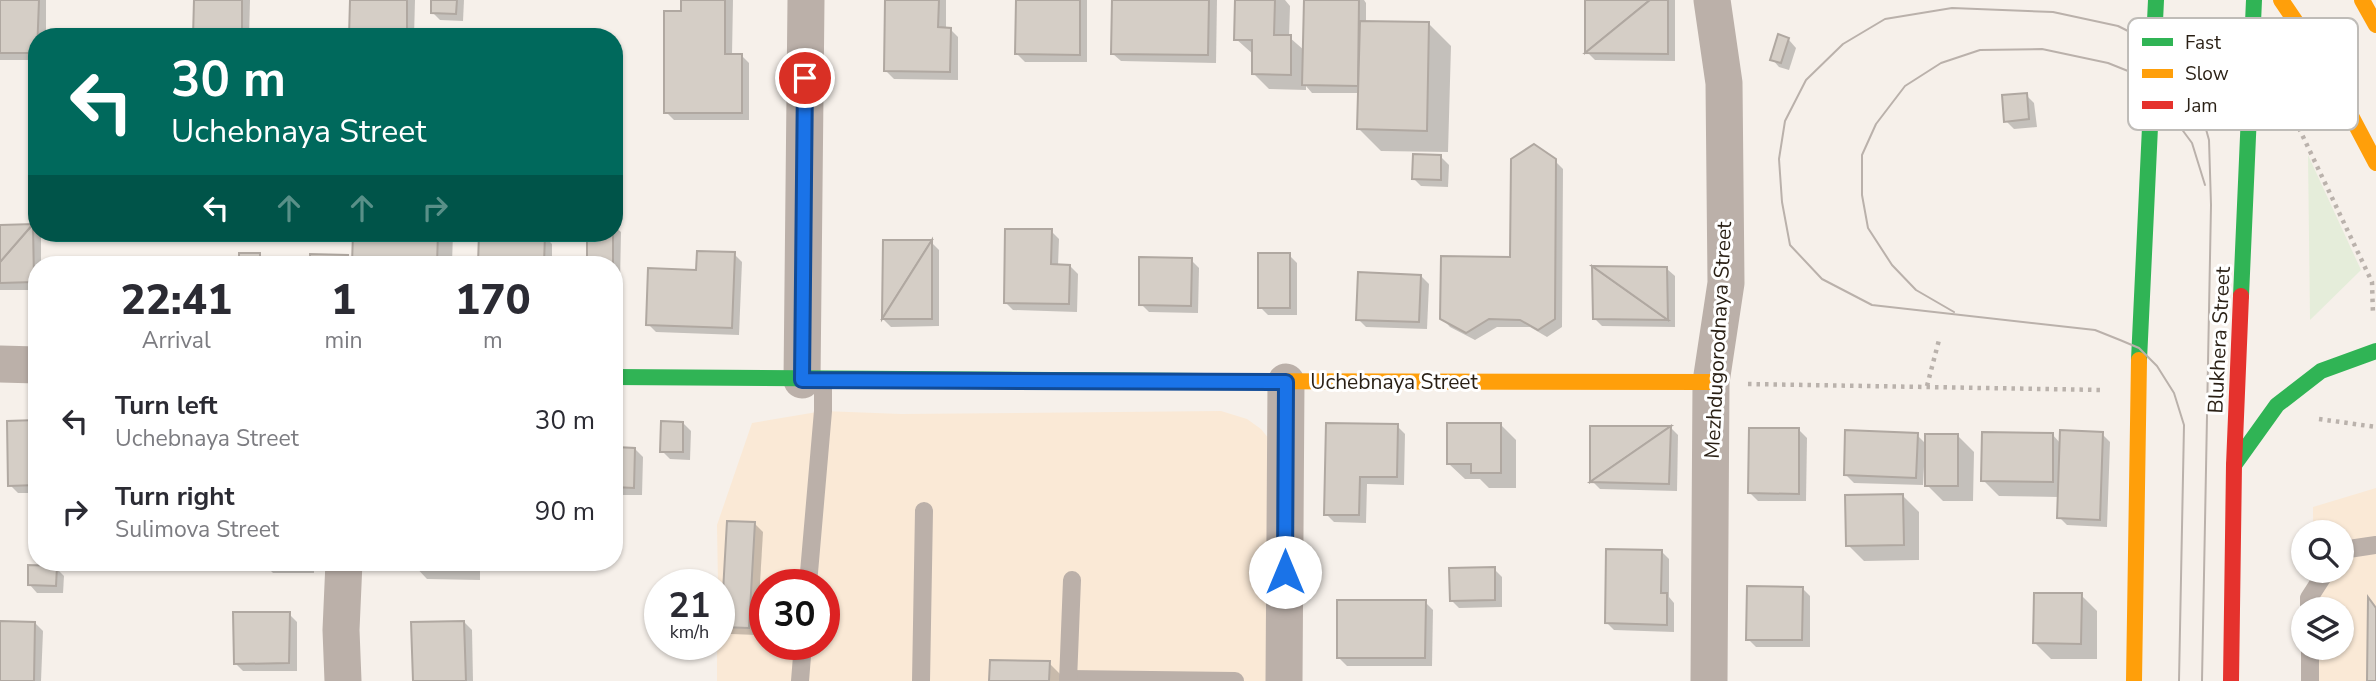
<!DOCTYPE html>
<style>
body{margin:0;font-family:"Nunito Sans",sans-serif;background:#f2f2f3;color:#2b2b33;height:100vh;display:flex;flex-direction:column;font-size:26px;white-space:nowrap}
*{box-sizing:border-box;margin:0}
p{font-size:23px;color:#7c7c81}
.icon{flex:none;width:38px;height:38px;fill:none;stroke:currentColor;stroke-width:2;stroke-linecap:round;stroke-linejoin:round}
.map{position:relative;flex:1;overflow:hidden}
.panel{position:absolute;left:28px;top:256px;width:595px;height:315px;display:flex;flex-direction:column;background:#fff;border-radius:28px;box-shadow:0 2px 5px #0004}
.panel>*{flex:none}
.top-card{position:absolute;left:28px;top:28px;width:595px;height:214px;border-radius:28px;box-shadow:0 2px 5px #0004;background:#00695c;color:#fff;overflow:hidden}
.tools{position:absolute;left:2291px;top:520px;display:grid;gap:14px}
.tools a{display:grid;place-items:center;width:63px;height:63px;border-radius:50%;background:#fff;box-shadow:0 2px 5px #0004;font-size:35px}
.speed{position:absolute;left:644px;top:569px;display:flex;gap:14px;font-size:35px;font-weight:700;text-align:center}
.speed>*{display:grid;place-content:center;width:91px;height:91px;border-radius:50%;background:#fff;box-shadow:0 2px 5px #0004;line-height:1}
.speed small{font-size:18px;font-weight:400}
.speed .limit{border:10px solid #d22;background:#fff;color:#111}
.pin{position:absolute;display:grid;place-items:center;width:60px;height:60px;color:#fff;margin:-30px;border:4px solid #fff;border-radius:50%;box-shadow:0 2px 7px #0007}
.me{position:absolute;width:77px;margin:-38px;rotate:0deg;stroke-linejoin:round;filter:drop-shadow(0 0 5px #0008)}
.turn{display:flex;align-items:center;gap:24px;height:147px;padding:0 28px;font-size:32px}
.turn .icon{width:91px;height:91px;stroke-width:2.5}
.turn b{display:block;font-size:49px;line-height:60px}
.lanes{display:flex;align-items:center;height:66px;padding:0 28px;background:#0003;justify-content:center;gap:35px;direction:ltr}
.lanes .off{opacity:.35}
.eta{display:flex;justify-content:space-evenly;align-items:center;height:119px;text-align:center}
.eta b{font-size:42px;font-weight:800;line-height:49px}
ul{padding:0;list-style:none}
li{display:flex;align-items:center;gap:21px;height:91px;padding:0 28px}
li div{flex:1}
li b{display:block;font-size:26px}
li em{font-style:normal}
.map>svg:first-child{display:block}
</style>
<div class="map">
<svg width="2376" height="681" viewBox="0 0 2376 681">
<rect width="100%" height="100%" fill="#f6f0ea"/>
<g fill="#fae9d6" fill-rule="evenodd">
<path d="M823,411L901,414L1221,411L1247,419L1261,429L1269,439L1270,681H717V644H719L717,525L752,423ZM765,584H824V644H765Z"/>
<path d="M2376,488V681H2314V648H2342V609H2314L2313,571L2342,570V532H2313V507Z"/>
</g>
<path fill="#e5edda" d="M2308,155L2361,270L2310,320Z"/>
<g fill="#0003">
<path d="M0,0H46V37H37V60H0Z"/>
<path d="M195,0H250L249,37H195Z"/>
<path d="M351,0H415L414,37H351Z"/>
<path d="M433,0H464L463,21L440,20L432,12Z"/>
<path d="M683,0H733L732,55H741L749,63V120H674L666,112L683,13Z"/>
<path d="M887,0H946V29H950L958,37V80L894,79L886,71Z"/>
<path d="M1018,0H1087V62H1025L1017,54Z"/>
<path d="M1114,0H1217L1216,63L1121,61L1113,54Z"/>
<path d="M1237,0H1285L1290,6L1289,37L1305,51L1306,0H1364L1366,3V23L1429,24L1451,46L1448,152L1381,151L1359,129L1360,93H1312L1306,86V90L1269,89L1253,73L1254,55L1236,39Z"/>
<path d="M1587,0H1675V61L1595,60L1587,52Z"/>
<path d="M1779,37L1789,40L1796,48L1789,70L1779,67L1772,59Z"/>
<path d="M614,39L620,45L619,80H614Z"/>
<path d="M2026,95L2034,103L2037,127L2014,129L2006,121Z"/>
<path d="M1441,157L1449,165L1448,187L1421,186L1413,178Z"/>
<path d="M1555,161L1563,169L1562,327L1547,337L1530,327H1497L1475,340L1450,327L1442,318L1512,258Z"/>
<path d="M0,226H33L37,233L41,234V264H37V290H0Z"/>
<path d="M614,226L621,232L620,283H614V264H589L588,233H614Z"/>
<path d="M1051,231L1059,239L1058,266H1070L1078,274L1077,312L1013,310L1005,302Z"/>
<path d="M354,233H453L452,264H312V256H347L353,263Z"/>
<path d="M480,235L544,236L552,244V264H480Z"/>
<path d="M931,242L939,250V326L891,327L883,319Z"/>
<path d="M259,254L267,264H240L241,255Z"/>
<path d="M734,254L742,262L739,335L656,332L648,324Z"/>
<path d="M1289,255L1297,263V315H1268L1260,307Z"/>
<path d="M1191,260L1199,268L1198,313L1149,312L1141,304Z"/>
<path d="M1667,269L1675,276V327L1602,326L1594,318Z"/>
<path d="M1421,276L1429,284L1427,329L1366,327L1358,319Z"/>
<path d="M37,422V493H18L10,485Z"/>
<path d="M683,423L691,431L690,460L670,459L662,451Z"/>
<path d="M1500,424L1516,440V488H1489L1480,479H1465L1449,464Z"/>
<path d="M1397,426L1405,434L1404,485L1367,484L1366,523L1334,522L1326,514Z"/>
<path d="M1671,428L1678,435L1677,491L1600,489L1592,481Z"/>
<path d="M1799,430L1807,438L1806,501H1758L1750,493Z"/>
<path d="M614,434L623,442V449H635L643,457L642,495H614Z"/>
<path d="M2052,434L2061,444L2102,434L2110,442L2107,527L2067,525L2059,517V497L1999,496L1983,480Z"/>
<path d="M1917,435L1927,445L1958,436L1974,452L1973,501H1943L1927,485V467H1924L1923,485L1854,483L1846,475Z"/>
<path d="M1903,496L1919,512V560L1864,561L1848,545Z"/>
<path d="M755,524L763,532L757,635L731,634L723,626Z"/>
<path d="M1661,551L1669,559V597L1674,603V632L1614,630L1606,622Z"/>
<path d="M266,562H314V573H273L265,565Z"/>
<path d="M411,562H480V580L427,579Z"/>
<path d="M56,568L64,576L63,593H37L30,585Z"/>
<path d="M1494,569L1502,577V607L1459,608L1451,600Z"/>
<path d="M1802,588L1810,596V647H1756L1748,639Z"/>
<path d="M2081,595L2097,611V659H2051L2035,643Z"/>
<path d="M1425,602L1433,610L1432,666H1347L1339,658Z"/>
<path d="M289,614L297,622V671H243L235,663Z"/>
<path d="M0,622L35,623L43,631L41,681H0Z"/>
<path d="M464,622L472,630L473,681H415Z"/>
<path d="M1049,663L1067,681H991Z"/>
</g>
<g fill="#d5cec6" stroke="#b0a8a1" stroke-width="2">
<path d="M0,0H39L37,53H0Z"/>
<path d="M194,0H242V37H193Z"/>
<path d="M350,0H407V37H349Z"/>
<path d="M431,0H457L456,14L431,13Z"/>
<path d="M681,0H725V54H742V113H664V11H681Z"/>
<path d="M885,0H939L938,27L951,28L950,72L884,71Z"/>
<path d="M1016,0H1080V55L1015,54Z"/>
<path d="M1112,0H1209L1208,55L1111,54Z"/>
<path d="M1235,0H1275L1274,35H1291V75L1252,74V40H1234Z"/>
<path d="M1304,0H1359L1358,86L1302,85Z"/>
<path d="M1585,0H1650L1585,53Z"/>
<path d="M1650,0H1668V54L1585,53Z"/>
<path d="M1360,21L1429,22L1427,131L1357,129Z"/>
<path d="M1778,34L1789,38L1781,63L1770,60Z"/>
<path d="M2027,93L2029,119L2004,122L2002,95Z"/>
<path d="M1534,144L1556,159L1555,319L1538,330L1520,320L1489,319L1466,333L1440,319L1441,256L1510,257L1511,159Z"/>
<path d="M1413,154L1441,155V180L1412,179Z"/>
<path d="M33,224L34,282L0,283V262Z"/>
<path d="M33,224L0,262V225Z"/>
<path d="M1005,229H1052L1051,264L1070,265L1069,304L1004,303Z"/>
<path d="M353,233H438L437,264H352Z"/>
<path d="M479,233L545,234L544,264H478Z"/>
<rect x="587" y="233" width="26" height="31"/>
<path d="M883,240H932L882,319Z"/>
<path d="M932,240V319H882Z"/>
<path d="M697,251L735,252L732,328L646,325L648,268L696,270Z"/>
<path d="M239,253H260V263H310V254L348,255V264H239Z"/>
<rect x="1258" y="253" width="32" height="55"/>
<path d="M1139,257L1192,258L1191,306L1139,305Z"/>
<rect x="72" y="260" width="53" height="4"/>
<rect x="156" y="260" width="51" height="4"/>
<path d="M1592,266L1668,320L1593,319Z"/>
<path d="M1592,266L1667,267L1668,320Z"/>
<path d="M1358,272L1421,275L1419,322L1356,320Z"/>
<path d="M37,420V485L8,486L7,421Z"/>
<path d="M661,421L683,422V452H660Z"/>
<path d="M1326,423L1398,424L1397,477H1360L1359,515H1324Z"/>
<path d="M1447,423H1501V473H1471V464H1447Z"/>
<path d="M1590,426H1671L1590,482Z"/>
<path d="M1671,426L1669,484L1590,482Z"/>
<path d="M1749,428H1799V494L1748,493Z"/>
<path d="M1845,430L1918,433L1916,478L1844,475Z"/>
<path d="M2060,430L2103,432L2100,520L2057,518Z"/>
<path d="M1982,432L2053,433V482L1981,481Z"/>
<path d="M614,433H616V447L635,448L634,488L614,487Z"/>
<rect x="1925" y="434" width="33" height="52"/>
<path d="M1903,494L1904,545L1846,546L1845,495Z"/>
<path d="M727,521L755,522L749,628L721,627Z"/>
<path d="M1606,549L1662,550L1661,593H1667V625L1605,623Z"/>
<rect x="264" y="562" width="42" height="4"/>
<path d="M410,562H465V565L410,564Z"/>
<path d="M28,565L57,566L56,586L28,585Z"/>
<path d="M1495,567V600L1450,601L1449,568Z"/>
<path d="M1747,586L1803,587L1802,640H1746Z"/>
<path d="M2034,593H2082L2081,644L2033,643Z"/>
<path d="M2368,597L2376,608V681H2367Z"/>
<path d="M1337,600H1426L1425,658H1337Z"/>
<path d="M233,612H290L289,663L234,664Z"/>
<path d="M0,621L35,622L34,681H0Z"/>
<path d="M464,621L466,681H413L411,622Z"/>
<path d="M990,660L1050,661L1049,681H989Z"/>
</g>
<g fill="none" stroke-linecap="round" stroke-linejoin="round">
<g stroke="#bab2ac" stroke-width="4.5" stroke-dasharray="3.5 5" stroke-linecap="butt">
<path d="M2193,33L2215,48"/>
<path d="M2288,105L2372,282L2373,315"/>
<path d="M1748,384L2103,390"/>
<path d="M1927,386L1939,340"/>
<path d="M2319,419L2376,427"/>
</g>
<g stroke="#bbb0a9" stroke-width="18">
<path d="M2342,550L2376,545"/>
<path d="M808,584L823,411V380"/>
<path d="M2309,609V598L2327,570"/>
<path d="M2310,648V681"/>
<path d="M1068,679L1235,681"/>
<path d="M800,681L803,644"/>
<path d="M921,681L924,511"/>
<path d="M1068,681L1072,580"/>
</g>
<g stroke="#bbb0a9" stroke-width="37">
<path d="M0,364L37,365"/>
<path d="M802,380L806,0"/>
<path d="M343,681L341,630L344,562"/>
<path d="M1284,681L1286,382"/>
<path d="M1709,681L1711,382L1726,283L1724,83L1712,0"/>
</g>
<g stroke="#30b455" stroke-width="16">
<path d="M2241,296L2254,0"/>
<path d="M2139,360L2156,0"/>
<path d="M614,377L1204,381"/>
<path d="M2234,465L2277,405L2321,371L2376,351"/>
</g>
<g stroke="#ff9f0a" stroke-width="16">
<path d="M2281,0L2321,59L2376,163"/>
<path d="M2362,0L2376,25"/>
<path d="M1204,381L1711,382"/>
<path d="M2134,681L2139,360"/>
</g>
<path stroke="#e5322d" stroke-width="16" d="M2231,681L2234,465L2241,296"/>
<g stroke="#bab1ab" stroke-width="2">
<path d="M1954,312L1916,290L1892,265L1868,228L1862,195V155L1876,124L1905,86L1941,63L1980,50L2042,49L2108,63L2133,73L2139,77L2152,89L2192,143L2205,185"/>
<path d="M2179,681L2184,425L2174,393L2157,366L2139,348L2120,340L2095,330L1872,305L1822,279L1790,245L1782,202L1779,159L1785,121L1806,80L1843,44L1885,19L1952,8L2053,12L2118,26L2154,44L2178,65L2197,97L2209,140L2211,205L2202,681"/>
</g>
</g>
<g fill="none" stroke-linecap="round" stroke-linejoin="round">
<g stroke="#114b97" stroke-width="18">
<path id="route" d="M805,78L802,380L1286,382L1285,572"/>
</g>
<use href="#route" stroke="#1a73e8" stroke-width="12"/>
</g>
<g text-anchor="middle" dominant-baseline="central" stroke-width="6" stroke-linejoin="round" paint-order="stroke">
<g font-size="21" fill="#291f14" stroke="#fff">
<text transform="translate(1718 340) rotate(-87)">Mezhdugorodnaya Street</text>
<text transform="translate(2219 340) rotate(-87)">Blukhera Street</text>
<text x="1394" y="382">Uchebnaya Street</text>
</g>
</g>
<rect x="2128" y="18" width="230" height="112" rx="10" fill="#fff" stroke="#bfbcb8" stroke-width="2"/>
<rect x="2142" y="38" width="31" height="8" fill="#30b455"/>
<rect x="2142" y="69" width="31" height="9" fill="#ff9f0a"/>
<rect x="2142" y="101" width="31" height="8" fill="#e5322d"/>
<g font-size="19" fill="#291f14">
<text x="2185" y="49">Fast</text>
<text x="2185" y="80">Slow</text>
<text x="2185" y="112">Jam</text>
</g>
</svg>
<div class="tools">
<a><svg class="icon" aria-label="search" viewBox="0 0 24 24"><circle cx="10" cy="10" r="6"/><path d="M15 15l6 6"/></svg></a>
<a><svg class="icon" aria-label="layers" viewBox="0 0 24 24"><path d="M12 4l9 5-9 5-9-5zM3 14l9 5 9-5"/></svg></a>
</div>
<div class="speed"><div>21<small>km/h</small></div><div class="limit">30</div></div>
<div class="pin" style="left:805px;top:78px;background:#d93025"><svg class="icon" aria-label="arrive" viewBox="0 0 24 24"><path d="M6 21V4h12l-3 4 3 4H6"/></svg></div>
<svg class="me" style="left:1285px;top:572px" viewBox="-20 -20 40 40"><circle r="19" fill="#fff"/><path d="M0-13L10 11 0 6-10 11z" fill="#1a73e8"/></svg>
<div class="top-card">
<div class="turn"><svg class="icon" aria-label="left" viewBox="0 0 24 24"><path d="M17 20v-9H6M10 6l-5 5 5 5"/></svg><div><b>30 m</b>Uchebnaya Street</div></div>
<div class="lanes"><svg class="icon" aria-label="left" viewBox="0 0 24 24"><path d="M17 20v-9H6M10 6l-5 5 5 5"/></svg><svg class="icon off" aria-label="ahead" viewBox="0 0 24 24"><path d="M12 20V5M6 11l6-6 6 6"/></svg><svg class="icon off" aria-label="ahead" viewBox="0 0 24 24"><path d="M12 20V5M6 11l6-6 6 6"/></svg><svg class="icon off" aria-label="right" viewBox="0 0 24 24"><path d="M7 20v-9h11M14 6l5 5-5 5"/></svg></div>
</div>
<section class="panel">
<div class="eta">
<div><b>22:41</b><p>Arrival</p></div>
<div><b>1</b><p>min</p></div>
<div><b>170</b><p>m</p></div>
</div>
<ul>
<li><svg class="icon" aria-label="left" viewBox="0 0 24 24"><path d="M17 20v-9H6M10 6l-5 5 5 5"/></svg><div><b>Turn left</b><p>Uchebnaya Street</p></div><em>30 m</em></li>
<li><svg class="icon" aria-label="right" viewBox="0 0 24 24"><path d="M7 20v-9h11M14 6l5 5-5 5"/></svg><div><b>Turn right</b><p>Sulimova Street</p></div><em>90 m</em></li>
</ul>
</section>
</div>
